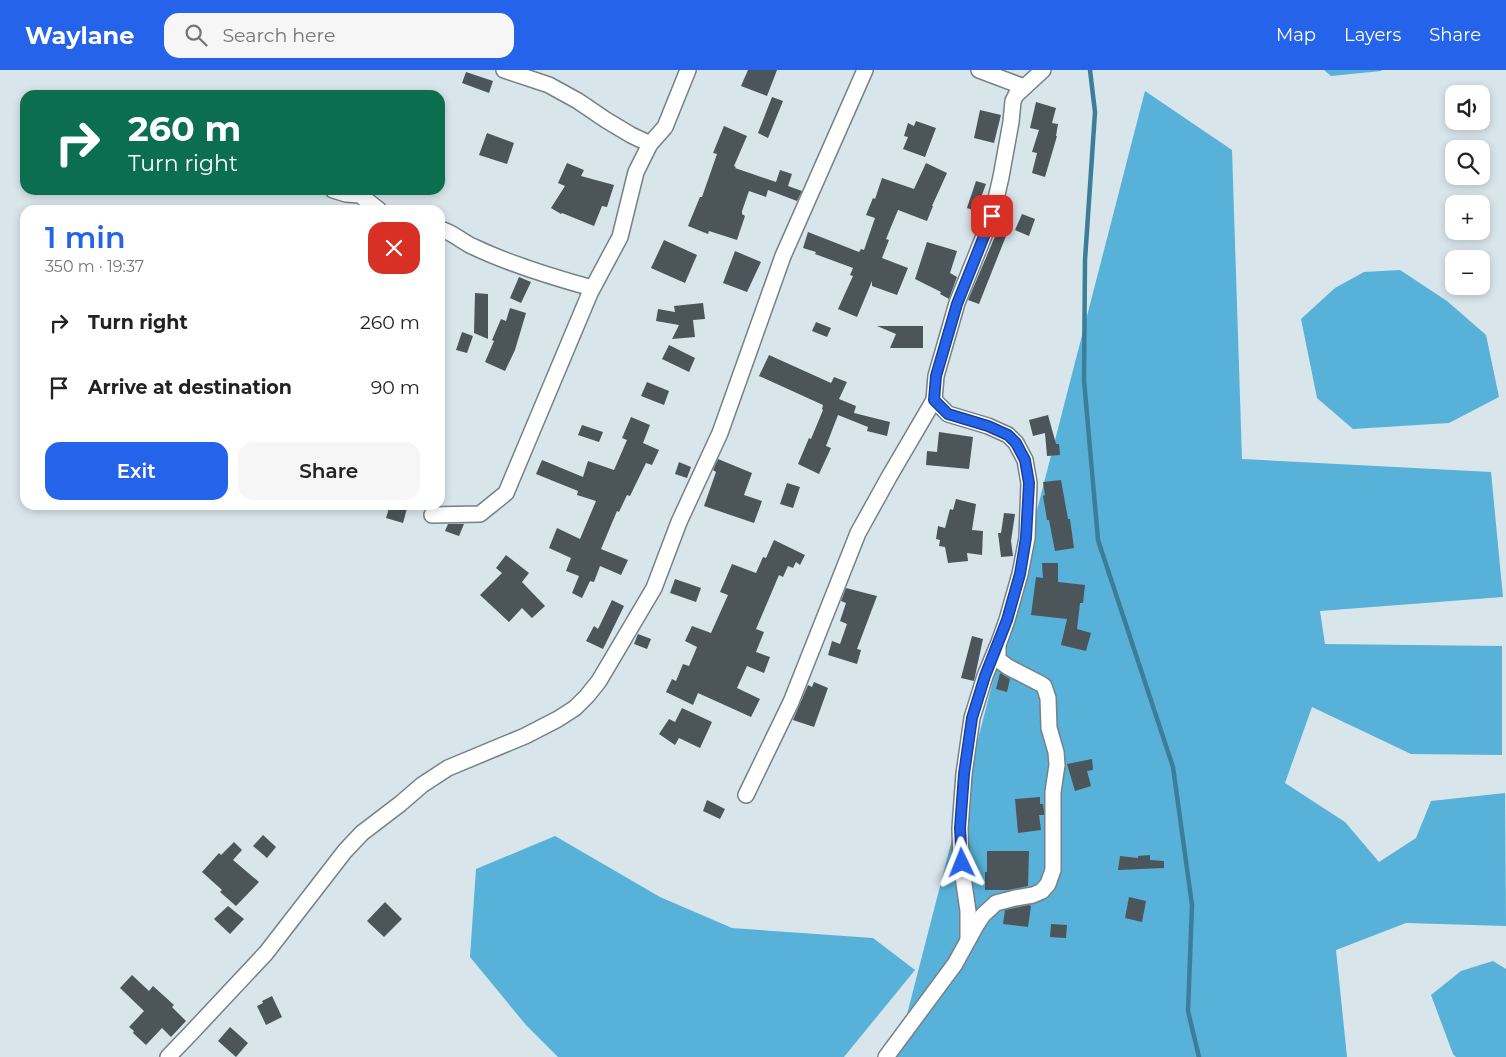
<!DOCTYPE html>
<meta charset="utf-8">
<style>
body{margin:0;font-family:Montserrat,sans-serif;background:#f6f6f6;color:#222;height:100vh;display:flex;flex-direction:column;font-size:19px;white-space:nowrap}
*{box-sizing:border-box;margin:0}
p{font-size:16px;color:#767676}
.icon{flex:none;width:28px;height:28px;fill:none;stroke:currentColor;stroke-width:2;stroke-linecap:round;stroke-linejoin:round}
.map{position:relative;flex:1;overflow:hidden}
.panel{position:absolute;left:20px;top:135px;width:425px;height:305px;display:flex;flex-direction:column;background:#fff;border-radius:15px;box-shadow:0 2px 8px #0003}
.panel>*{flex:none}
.guide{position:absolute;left:20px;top:20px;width:425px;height:105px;border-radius:15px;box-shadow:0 2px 8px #0003;background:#0b6e4f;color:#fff;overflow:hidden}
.tools{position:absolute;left:1445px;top:15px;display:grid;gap:10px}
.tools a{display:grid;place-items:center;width:45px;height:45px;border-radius:10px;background:#fff;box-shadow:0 2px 8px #0003;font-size:25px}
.pin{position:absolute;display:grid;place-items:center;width:42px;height:42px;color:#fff;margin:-21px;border-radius:10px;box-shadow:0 2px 8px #0006}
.me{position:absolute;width:55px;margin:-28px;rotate:358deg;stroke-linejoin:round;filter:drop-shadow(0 0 4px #0008)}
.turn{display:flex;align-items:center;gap:18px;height:105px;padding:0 25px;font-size:22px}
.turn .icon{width:65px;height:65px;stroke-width:2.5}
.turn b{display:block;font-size:35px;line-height:42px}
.round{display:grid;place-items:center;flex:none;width:52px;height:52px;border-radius:15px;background:#f6f6f6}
.headline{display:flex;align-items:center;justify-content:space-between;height:85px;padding:0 25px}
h1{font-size:30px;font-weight:600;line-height:38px;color:#2563eb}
.button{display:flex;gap:10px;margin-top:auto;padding:10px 25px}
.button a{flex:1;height:58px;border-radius:15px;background:#2563eb;color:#fff;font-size:20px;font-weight:600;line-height:58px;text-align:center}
.button a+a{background:#f6f6f6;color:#222}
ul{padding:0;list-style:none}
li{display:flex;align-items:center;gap:15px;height:65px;padding:0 25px}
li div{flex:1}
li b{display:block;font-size:19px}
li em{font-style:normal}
header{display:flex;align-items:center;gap:30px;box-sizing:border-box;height:70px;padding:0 25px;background:#2563eb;color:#fff}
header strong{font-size:24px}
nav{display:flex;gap:28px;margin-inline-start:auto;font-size:18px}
.search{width:350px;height:45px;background:#f6f6f6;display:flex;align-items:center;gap:12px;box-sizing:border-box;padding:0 18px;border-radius:15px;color:#767676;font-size:19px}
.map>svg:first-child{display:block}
</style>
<header>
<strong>Waylane</strong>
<div class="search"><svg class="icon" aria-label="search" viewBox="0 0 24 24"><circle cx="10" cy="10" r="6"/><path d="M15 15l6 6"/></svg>Search here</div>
<nav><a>Map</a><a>Layers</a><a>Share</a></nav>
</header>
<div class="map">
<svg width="1506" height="987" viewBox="0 0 1506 987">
<rect width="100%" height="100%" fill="#d8e5eb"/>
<g fill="#57b1d8">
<path d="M1324,0H1382L1381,1L1331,6Z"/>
<path d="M1145,21L1232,80L1242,389L1491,402L1503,527L1320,541L1325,574L1502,576V685L1411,684L1312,637L1285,713L1345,752L1379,792L1416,768L1431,731L1505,723L1506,856L1406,853L1336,880L1347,987H896Z"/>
<path d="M1400,200L1447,231L1486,265L1499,327L1449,353L1353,359L1317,328L1301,249L1335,218L1364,202Z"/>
<path d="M555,766L660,827L732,858L873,868L915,900L844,987H558L526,955L470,887L476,799Z"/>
<path d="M1493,891L1506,899V987H1456L1453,984L1431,925L1461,901Z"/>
</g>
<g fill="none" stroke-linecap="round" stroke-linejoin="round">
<path stroke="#3c7e99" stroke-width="4.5" d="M1090,0L1095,42L1085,190L1084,310L1098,470L1173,697L1192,835L1188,941L1199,987"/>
</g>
<g fill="#4b555a">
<path d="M748,0H777L767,26L741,16Z"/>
<path d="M466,2L493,11L489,23L462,13Z"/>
<path d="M772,27L783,31L768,68L758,63Z"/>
<path d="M1036,32L1056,38L1052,53L1058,54L1056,66H1057L1045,107L1032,103L1037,83L1032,82L1039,60L1030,58Z"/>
<path d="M980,40L1001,45L994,73L974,68Z"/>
<path d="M916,51L936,58L925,87L903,79L908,67L904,66L908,53L914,56Z"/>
<path d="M724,56L747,66L734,96L736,97L735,98L776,112L780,100L792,104L788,116L802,121L797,131L768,120L766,127L749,121L742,141V144L745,146L737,170L709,161L708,164L688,156L700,127H702L717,84L713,83Z"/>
<path d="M487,63L514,73L507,94L479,85Z"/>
<path d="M567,93L584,100L581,106L614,115L607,137L602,136L594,156L562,143L561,144L551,138L565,116L558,113Z"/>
<path d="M926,93L947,103L932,136H933L927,151L898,140L886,169L889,170L882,188L908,198L897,225L872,216V211L857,247L838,239L853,206L850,205L853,198L815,184L816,182L803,178L808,162L859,182L861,179L864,180L875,148L866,145L873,128L875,129L882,108L914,119Z"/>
<path d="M976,111L986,114L976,141L967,138Z"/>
<path d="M1022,144L1035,149L1029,166L1015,160Z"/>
<path d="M999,157L1008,161L979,234L968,230Z"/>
<path d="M664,170L697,185L685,213L651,198Z"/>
<path d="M927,172L957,181L950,203L957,207L949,229L940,224L941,222L915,209Z"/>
<path d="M735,181L761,192L747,222L723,213Z"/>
<path d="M519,207L531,212L521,233L510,228Z"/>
<path d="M475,223L488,224V269L474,263Z"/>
<path d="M703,233L705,249L693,250L695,267L672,269L679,255L656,251L658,239L675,242L674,236Z"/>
<path d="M510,238L526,243L515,280L505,301L485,292L494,271L492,270L501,249L506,251Z"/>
<path d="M816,252L831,258L827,267L812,261Z"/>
<path d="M877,256H923V278H890L896,264Z"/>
<path d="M462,262L473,266L467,283L456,280Z"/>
<path d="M669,275L695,288L689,302L662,289Z"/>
<path d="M769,285L831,313L834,307L847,312L839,329L856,336L854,343L890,352L887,366L867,361L868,357L838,345L826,376L831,378L819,404L798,394L809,368L811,369L823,340L822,339L823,335L759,306Z"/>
<path d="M647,312L669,321L664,335L641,326Z"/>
<path d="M1048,345L1056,374H1059L1060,385L1047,386L1045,363L1033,366L1029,350Z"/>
<path d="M631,347L650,355L643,373L659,380L652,395L646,393L630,426L627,425L619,442L617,441L601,479L628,490L621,505L600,496L594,512L590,511L582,528L572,523L579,506L566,501L571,488L549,478L557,458L580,469L596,431L577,425L578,421L536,404L542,390L583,407L588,391L614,400L627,370L622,368Z"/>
<path d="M582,355L603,362L599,372L578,365Z"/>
<path d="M939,362L973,367L969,399L926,395L927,381L937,382Z"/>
<path d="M718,389L752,403L744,425L762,431L754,453L704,436L716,402L713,400Z"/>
<path d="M679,392L691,397L687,408L675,404Z"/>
<path d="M1061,410L1068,449H1070L1074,478L1055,481L1049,450H1047L1043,426L1045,425L1043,412Z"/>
<path d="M787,413L800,417L793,438L780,434Z"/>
<path d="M956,429L976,434L972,460L983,461L982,485L967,483L968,491L948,493L945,477L939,476L940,470L936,469L938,456L945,458L950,439L953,440Z"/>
<path d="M390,435H408L403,453L386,448Z"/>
<path d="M1004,443L1015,444L1011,471L1013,486L1001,487L998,463H1001Z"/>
<path d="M448,454H464L459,466L445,461Z"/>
<path d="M774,470L805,485L800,495L796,492L793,498L788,496L783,507L779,505L756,559L764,562L756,582L770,587L764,603L747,596L737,618L760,629L751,647L698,623L693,635L666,622L672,609L676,611L683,594L689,596L697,577L685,571L692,556L711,563L728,525L720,522L732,494L756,503L763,487L766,488Z"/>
<path d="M506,485L529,503L522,512L545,536L532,548L522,538L509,552L480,525L502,503L496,498Z"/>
<path d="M1042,493H1058V512L1085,515L1083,533H1080L1077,559L1091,563L1086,581L1061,575L1067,549L1031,545L1036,507L1043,508Z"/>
<path d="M675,509L701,518L696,532L670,523Z"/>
<path d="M846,518L877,526L857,579L861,580L857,594L828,585L832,571L840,574L847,554L840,551L846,533L841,531Z"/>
<path d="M612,530L624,536L603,579L586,571L594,556L598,559Z"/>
<path d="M638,564L651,569L647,579L634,574Z"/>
<path d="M972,566L983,569L974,611L961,608Z"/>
<path d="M1000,603L1010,609L1007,622L996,619Z"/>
<path d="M814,612L828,618L814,657L793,650L808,615L812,617Z"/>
<path d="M682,638L712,652L700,678L679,668L675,675L659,664L669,649L675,652Z"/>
<path d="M1092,689L1093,700L1087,701L1091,716L1075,721L1067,694Z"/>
<path d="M1040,727V734H1043L1044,742V745H1039L1041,760L1018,763L1015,729Z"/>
<path d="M707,730L725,739L720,749L703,741Z"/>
<path d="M263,765L276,777L267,788L253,776Z"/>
<path d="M234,772L242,780L233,790L259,812L236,836L220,822L222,820L202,802L219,783L221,785Z"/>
<path d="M987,781H1029L1028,816L1008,820H985V802H987Z"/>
<path d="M1150,785V790L1164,791V798L1118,800L1120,786L1138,788V786Z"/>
<path d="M1129,827L1146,831L1142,852L1125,848Z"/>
<path d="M385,832L402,849L384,867L367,851Z"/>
<path d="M1029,835L1031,836L1028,857L1003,854L1005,840Z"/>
<path d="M228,836L244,849L230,864L214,849Z"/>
<path d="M1051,854L1067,855L1066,868L1050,867Z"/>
<path d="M132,905L149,921L153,916L174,935L172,937L186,951L171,967L162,958L146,975L133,963L134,961L129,957L144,941L120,918Z"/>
<path d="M272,926L282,947L266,955L257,936L263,933L262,931Z"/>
<path d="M230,957L248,973L236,987L218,971Z"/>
</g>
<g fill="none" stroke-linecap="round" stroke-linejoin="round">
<g stroke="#758186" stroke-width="18">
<g id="street">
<path d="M504,0L549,15L578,31L606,50L631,65L650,74"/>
<path d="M979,0L1024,17"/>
<path d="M333,120L346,124L360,125L379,140"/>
<path d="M440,159C453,162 462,172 474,177C512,195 552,207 592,218"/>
<path d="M432,445L480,444L506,423L590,223L620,167L636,102L650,74L665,57L688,0"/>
<path d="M746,725L791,632L858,463L889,407L934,330"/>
<path d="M968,868V841L961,793L960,758L964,704L972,648L985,606L997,577"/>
<path d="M168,987L192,962L266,883L345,781L362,763L400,734L422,715L448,698L525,666L558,649L575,638L587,626L599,611L654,518L679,452L720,363L783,186L865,0"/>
<path d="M886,987L955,894L977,854L983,845L996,833L1015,828L1033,825L1042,821L1048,814L1053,800V722L1057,695L1056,682L1049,658L1048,628L1044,616L1041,614L1008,597L1000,591L998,589V575L1007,550L1020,504L1027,468L1029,413L1025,390L1016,373L1008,365L988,356L948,344L934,330L936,306L957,233L992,146L1001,107L1011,52L1013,31L1016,25L1043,0"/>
</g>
</g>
<use href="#street" stroke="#fff" stroke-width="15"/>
</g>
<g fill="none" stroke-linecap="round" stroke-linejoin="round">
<g stroke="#184099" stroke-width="12">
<path id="route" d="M962,793L960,758L964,704L972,648L985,606L1007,550L1020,504L1026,468L1029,413L1025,390L1016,373L1008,365L988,356L948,344L934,330L936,306L957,234L992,146"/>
</g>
<use href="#route" stroke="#2563eb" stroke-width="9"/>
</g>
</svg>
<div class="tools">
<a><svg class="icon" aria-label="sound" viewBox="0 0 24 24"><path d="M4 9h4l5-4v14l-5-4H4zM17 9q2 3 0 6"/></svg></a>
<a><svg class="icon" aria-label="search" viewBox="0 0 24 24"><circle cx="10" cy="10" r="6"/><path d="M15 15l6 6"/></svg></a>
<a>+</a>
<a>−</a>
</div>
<div class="pin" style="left:992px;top:146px;background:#d93025"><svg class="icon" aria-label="arrive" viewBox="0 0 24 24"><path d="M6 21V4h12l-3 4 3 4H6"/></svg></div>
<svg class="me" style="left:962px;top:793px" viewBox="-20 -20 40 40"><path d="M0-17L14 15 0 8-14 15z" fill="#2563eb" stroke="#fff" stroke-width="4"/></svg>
<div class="guide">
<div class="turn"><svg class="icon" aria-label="right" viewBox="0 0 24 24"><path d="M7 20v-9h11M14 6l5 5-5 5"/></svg><div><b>260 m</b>Turn right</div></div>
</div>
<section class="panel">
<div class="headline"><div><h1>1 min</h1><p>350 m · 19:37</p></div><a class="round" style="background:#d93025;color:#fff"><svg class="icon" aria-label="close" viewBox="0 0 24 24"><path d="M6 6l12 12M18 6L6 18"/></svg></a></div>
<ul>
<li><svg class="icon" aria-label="right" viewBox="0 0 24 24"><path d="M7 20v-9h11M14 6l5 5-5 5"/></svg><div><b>Turn right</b></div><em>260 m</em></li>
<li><svg class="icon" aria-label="arrive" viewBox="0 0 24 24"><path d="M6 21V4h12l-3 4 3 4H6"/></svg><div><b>Arrive at destination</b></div><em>90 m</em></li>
</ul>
<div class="button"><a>Exit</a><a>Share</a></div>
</section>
</div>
